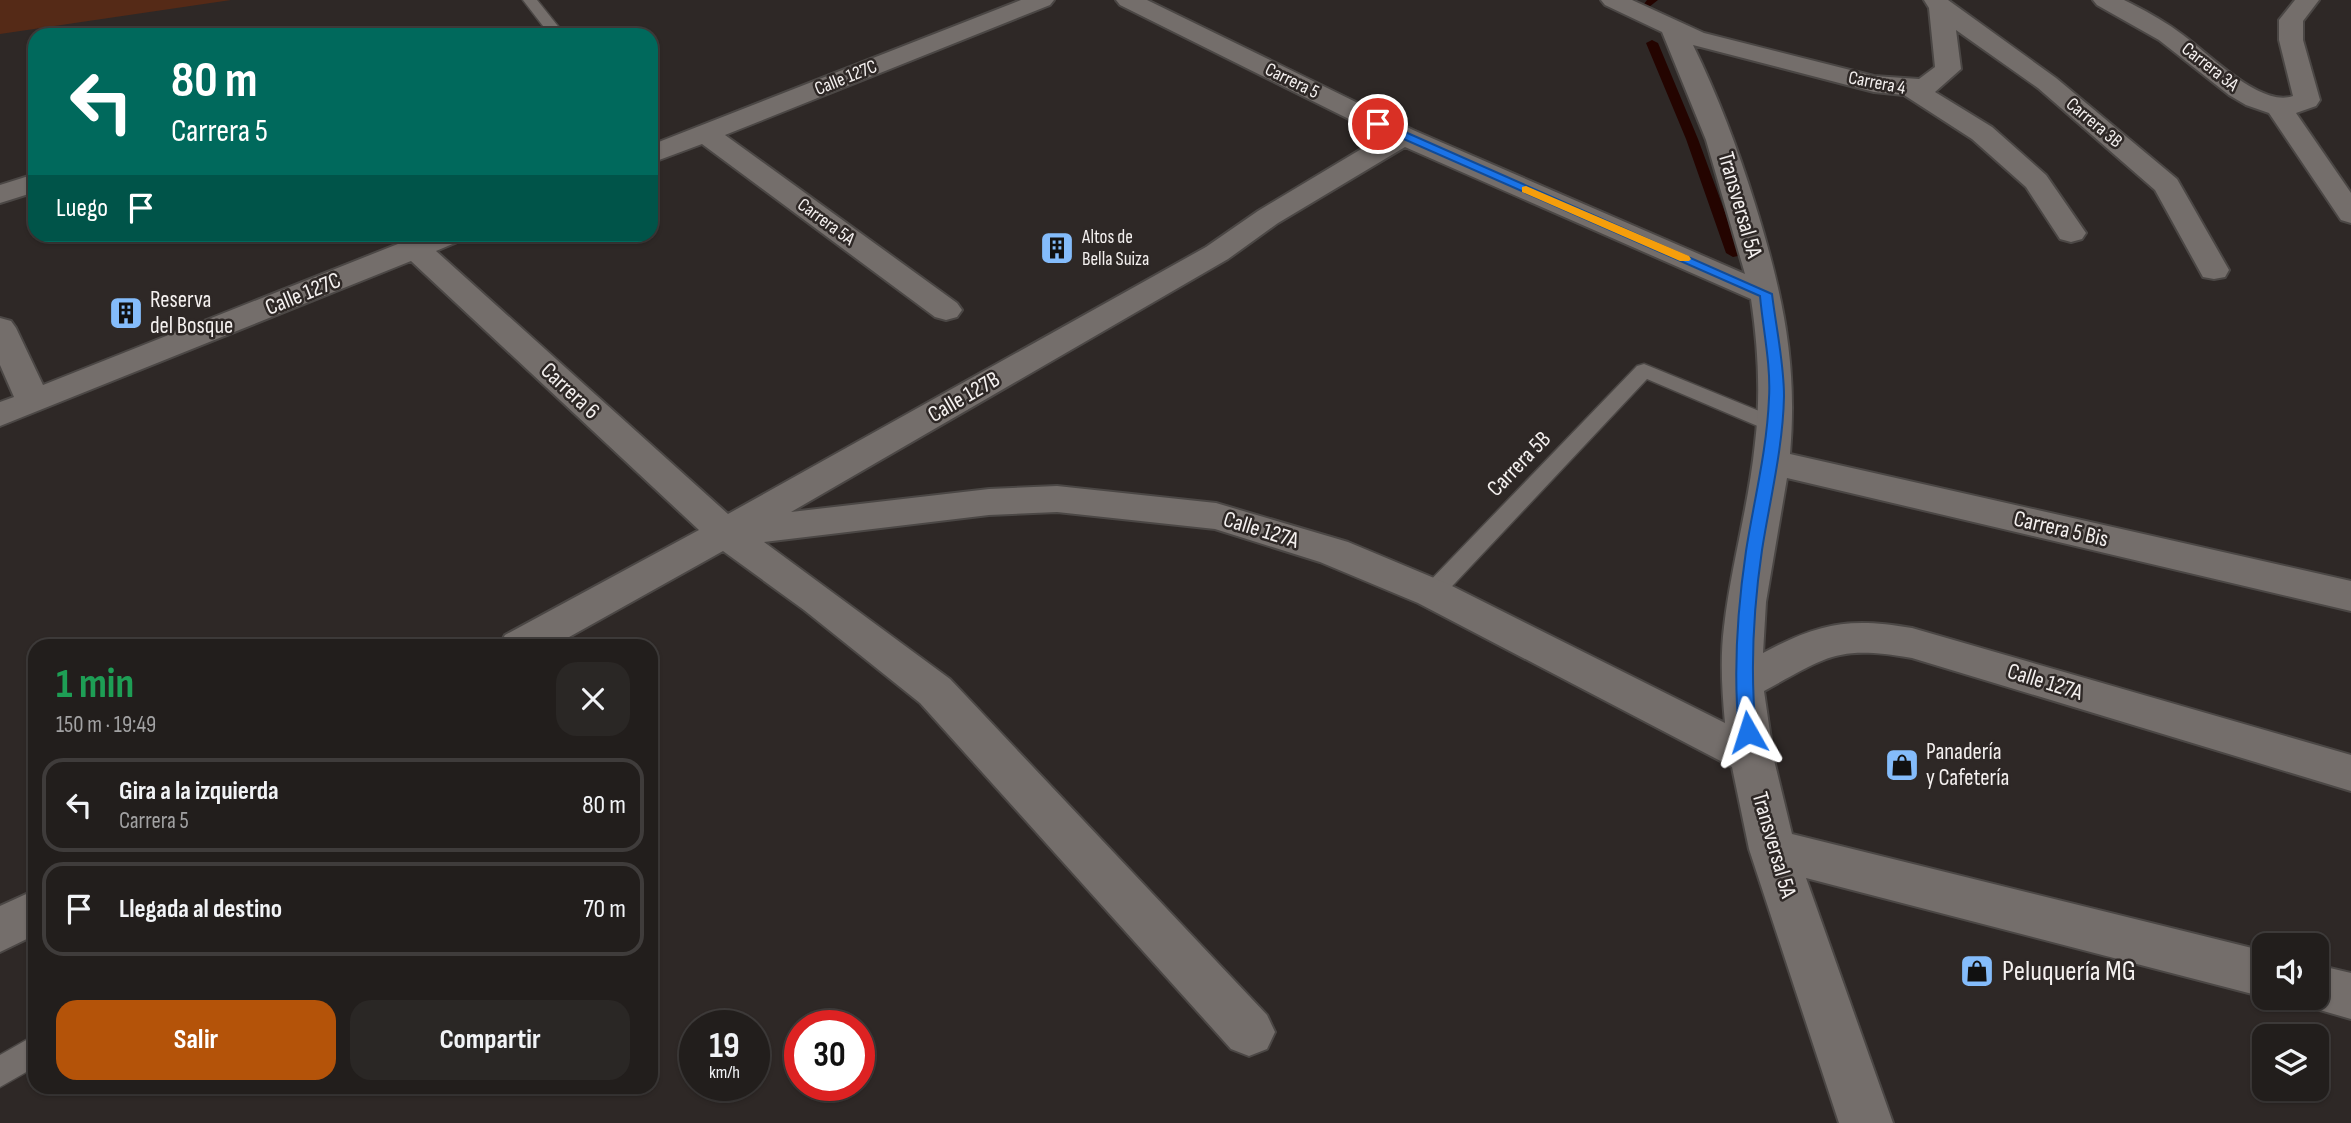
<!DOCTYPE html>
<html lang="es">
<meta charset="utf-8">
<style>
body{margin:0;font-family:"Sofia Sans Condensed",sans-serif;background:#2a2725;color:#f1f3f6;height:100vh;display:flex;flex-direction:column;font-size:26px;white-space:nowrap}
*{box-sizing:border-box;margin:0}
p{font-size:23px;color:#a2a2a3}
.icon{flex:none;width:38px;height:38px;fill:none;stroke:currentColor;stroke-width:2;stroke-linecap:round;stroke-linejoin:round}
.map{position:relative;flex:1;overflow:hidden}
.drawer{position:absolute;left:28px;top:639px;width:630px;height:455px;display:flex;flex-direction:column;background:#221e1c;border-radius:21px;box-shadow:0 2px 5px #0004,0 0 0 2px #3f3c3b}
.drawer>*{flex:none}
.hud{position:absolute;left:28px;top:28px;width:630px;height:214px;border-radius:21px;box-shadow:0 2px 5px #0004,0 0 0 2px #3f3c3b;background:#00695c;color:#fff;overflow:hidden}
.fabs{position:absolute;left:2252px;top:933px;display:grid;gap:14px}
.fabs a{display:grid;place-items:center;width:77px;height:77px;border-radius:14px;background:#221e1c;box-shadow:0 2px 5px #0004,0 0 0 2px #3f3c3b;font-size:35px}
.speed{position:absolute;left:679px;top:1010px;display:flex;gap:14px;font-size:35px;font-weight:700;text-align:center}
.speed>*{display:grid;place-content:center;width:91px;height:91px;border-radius:50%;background:#221e1c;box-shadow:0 2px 5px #0004,0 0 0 2px #3f3c3b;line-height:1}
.speed small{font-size:18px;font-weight:400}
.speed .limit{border:10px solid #d22;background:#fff;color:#111}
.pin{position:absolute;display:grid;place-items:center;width:60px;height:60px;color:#fff;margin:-30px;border:4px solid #fff;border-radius:50%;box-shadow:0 2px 7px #0007}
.me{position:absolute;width:77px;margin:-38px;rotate:354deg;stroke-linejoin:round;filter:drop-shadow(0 0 5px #0008)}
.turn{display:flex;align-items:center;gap:24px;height:147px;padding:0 28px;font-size:32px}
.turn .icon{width:91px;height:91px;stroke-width:2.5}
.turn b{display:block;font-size:49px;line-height:60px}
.then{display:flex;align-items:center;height:66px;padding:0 28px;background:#0003;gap:14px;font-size:26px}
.round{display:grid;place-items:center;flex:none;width:74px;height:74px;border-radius:21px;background:#2a2725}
.summary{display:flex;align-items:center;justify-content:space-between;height:119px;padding:0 28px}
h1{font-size:42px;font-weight:700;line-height:52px;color:#1e9e55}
.button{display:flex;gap:14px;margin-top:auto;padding:14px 28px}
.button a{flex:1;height:80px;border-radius:21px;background:#b45309;color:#fff;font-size:28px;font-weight:700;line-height:80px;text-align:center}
.button a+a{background:#2a2725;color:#f1f3f6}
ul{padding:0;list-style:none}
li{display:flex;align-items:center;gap:21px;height:94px;margin:0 14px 10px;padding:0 14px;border:4px solid #3f3c3b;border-radius:21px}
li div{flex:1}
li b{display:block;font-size:26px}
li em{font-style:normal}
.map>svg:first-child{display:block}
</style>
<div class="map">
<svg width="2351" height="1123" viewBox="0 0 2351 1123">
<rect width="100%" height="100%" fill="#2e2826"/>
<path fill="#552a17" d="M0,0H231L0,34Z"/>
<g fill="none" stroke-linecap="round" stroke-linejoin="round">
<g fill="#240400" fill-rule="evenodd">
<path d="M1647,0H1658L1649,7L1644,4Z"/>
<path d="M1652,40L1658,43L1698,139L1740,253L1738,256L1733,257L1726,253L1686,139L1646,43Z"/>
</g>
<g stroke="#4b4745" stroke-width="3">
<g id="lane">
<path d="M523,0H537L565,35H550Z"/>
<path d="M1644,364L1781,420L1784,425L1781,430H1767L1647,379L1440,599L1432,602L1424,599L1420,593L1424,587L1637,366Z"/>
<path d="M35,1035V1067L0,1087V1055Z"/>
</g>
</g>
<g stroke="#4b4745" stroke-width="4">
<g id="street">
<path d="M1021,0H1054L1050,5L725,135L957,303L962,310L957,317L946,320L935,317L702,144L651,163V145Z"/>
<path d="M1116,0H1147L1413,130L1745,274L1706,140L1662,32L1605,5L1601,0H1632L1704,33L1874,76L1919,79L1935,67L1929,8L1924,0H1948L2056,78L2177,179L2229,270L2225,277L2214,279L2203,277L2155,190L2038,88L1956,30L1961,69L1935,92L1992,127L2046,175L2086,233L2082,239L2071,242L2060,239L2026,187L1972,139L1904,95L1874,92L1693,45C1718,96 1738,149 1755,204C1782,291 1798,362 1790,454L2351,581V611L1787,478L1766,602L1763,653C1818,623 1850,617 1912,628L2351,755V791L1912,658C1837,645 1828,656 1764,691L1774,760L1792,834L2264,951V997L1806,878L1893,1123H1839L1749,849L1732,767L1418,603L1320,562L1215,529L1057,512L989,515L764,542L950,679L1267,1015L1275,1032L1267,1049L1249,1056L1231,1049L920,703L804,610L723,551L553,646H499L505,635L699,530L411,261L0,426V402L14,397L0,365V318L11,321L16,328L43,385L423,234H466L462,240L436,251L728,514L1206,247L1258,211L1383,136L1120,5ZM1405,147L1751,299C1758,346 1761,395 1755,443C1749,505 1731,565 1724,627C1720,659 1722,691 1725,723L1446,583L1348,542L1216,503L1057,486L989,489L791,512L1228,259L1278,223Z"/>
<path d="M2093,0H2124L2132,4C2150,13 2167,23 2183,35C2208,53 2261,108 2293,96L2279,40V20L2295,0H2319L2303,21V40L2320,100L2316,106L2296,113L2351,193V223L2341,220L2269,113L2246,105L2229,95L2159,40L2097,5Z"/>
<path d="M35,174V192L0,203V185Z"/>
<path d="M35,890V935L0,952V906Z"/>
<path d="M2317,965L2351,973V1019L2299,1004L2296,998H2317Z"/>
</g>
</g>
<use href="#lane" fill="#746e6b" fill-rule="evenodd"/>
<use href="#street" fill="#746e6b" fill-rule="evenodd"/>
</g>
<path fill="#1a73e8" stroke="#114b97" stroke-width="2" d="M1378,120L1772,294C1776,327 1784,363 1784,396C1783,448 1770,499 1762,550C1753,611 1750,671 1756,732L1754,737H1741L1739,732C1733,671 1737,612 1746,551C1754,500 1767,450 1769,398C1771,365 1763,329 1760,296L1374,126L1373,124Z"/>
<path fill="#f59e0b" d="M1526,186L1689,256L1691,259L1689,261H1680L1522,192V187Z"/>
<defs>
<g id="building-square" transform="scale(1.75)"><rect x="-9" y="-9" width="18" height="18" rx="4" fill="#84bcfb" stroke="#2e2826"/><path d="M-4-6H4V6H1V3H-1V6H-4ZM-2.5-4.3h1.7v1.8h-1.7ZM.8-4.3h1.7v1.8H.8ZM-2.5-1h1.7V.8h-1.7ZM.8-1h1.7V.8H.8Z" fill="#111"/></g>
<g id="shop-square" transform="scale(1.75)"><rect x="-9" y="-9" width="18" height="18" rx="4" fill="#84bcfb" stroke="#2e2826"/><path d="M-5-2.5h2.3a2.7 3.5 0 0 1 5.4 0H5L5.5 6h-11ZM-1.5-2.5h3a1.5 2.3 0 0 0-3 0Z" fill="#111"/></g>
</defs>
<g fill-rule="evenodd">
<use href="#building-square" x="1057" y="248"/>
<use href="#building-square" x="126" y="313"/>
<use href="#shop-square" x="1902" y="765"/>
<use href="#shop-square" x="1977" y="971"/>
</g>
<g text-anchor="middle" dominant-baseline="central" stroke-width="5" stroke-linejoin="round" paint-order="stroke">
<g font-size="19" fill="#f4f0ef" stroke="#2e2826">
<text transform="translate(2210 67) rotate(38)">Carrera 3A</text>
<text transform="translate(846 78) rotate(-22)">Calle 127C</text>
<text transform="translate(1292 81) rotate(26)">Carrera 5</text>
<text transform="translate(1877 83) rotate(11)">Carrera 4</text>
<text transform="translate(2094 123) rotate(40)">Carrera 3B</text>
<text transform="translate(826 222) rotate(36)">Carrera 5A</text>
</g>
<g font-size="19" fill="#f4f0ef" stroke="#2e2826" text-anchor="start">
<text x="1082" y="237">Altos de<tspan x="1082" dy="22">Bella Suiza</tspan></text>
</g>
<g font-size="23" fill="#f4f0ef" stroke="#2e2826">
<text transform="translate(1740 205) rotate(74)">Transversal 5A</text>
<text transform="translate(303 294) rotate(-22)">Calle 127C</text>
<text transform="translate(570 391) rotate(43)">Carrera 6</text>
<text transform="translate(964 397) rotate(-30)">Calle 127B</text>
<text transform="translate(1519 464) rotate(-46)">Carrera 5B</text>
<text transform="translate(2061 529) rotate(13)">Carrera 5 Bis</text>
<text transform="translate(1261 530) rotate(17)">Calle 127A</text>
<text transform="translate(2045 682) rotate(17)">Calle 127A</text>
<text transform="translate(1774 845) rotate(74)">Transversal 5A</text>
</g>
<g font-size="23" fill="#f4f0ef" stroke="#2e2826" text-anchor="start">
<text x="150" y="300">Reserva<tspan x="150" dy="26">del Bosque</tspan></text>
<text x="1926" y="752">Panadería<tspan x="1926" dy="26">y Cafetería</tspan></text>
</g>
<g font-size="28" fill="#f4f0ef" stroke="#2e2826" text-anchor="start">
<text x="2002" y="971">Peluquería MG</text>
</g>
</g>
</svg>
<div class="fabs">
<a><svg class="icon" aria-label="sound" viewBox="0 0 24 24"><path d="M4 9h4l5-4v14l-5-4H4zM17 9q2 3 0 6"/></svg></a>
<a><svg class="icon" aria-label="layers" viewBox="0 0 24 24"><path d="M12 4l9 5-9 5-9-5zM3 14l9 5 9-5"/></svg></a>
</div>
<div class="speed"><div>19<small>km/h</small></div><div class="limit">30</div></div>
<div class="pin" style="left:1378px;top:124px;background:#d93025"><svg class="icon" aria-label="arrive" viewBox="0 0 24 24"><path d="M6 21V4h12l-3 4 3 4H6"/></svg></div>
<svg class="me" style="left:1748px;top:732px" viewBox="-20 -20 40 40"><path d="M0-17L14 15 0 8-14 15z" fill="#1a73e8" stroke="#fff" stroke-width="4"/></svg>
<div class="hud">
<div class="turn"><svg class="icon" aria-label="left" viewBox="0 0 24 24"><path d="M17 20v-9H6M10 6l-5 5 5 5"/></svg><div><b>80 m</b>Carrera 5</div></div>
<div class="then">Luego<svg class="icon" aria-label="arrive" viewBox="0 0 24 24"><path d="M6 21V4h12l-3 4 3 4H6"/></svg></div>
</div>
<section class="drawer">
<div class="summary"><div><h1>1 min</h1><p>150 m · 19:49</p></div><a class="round"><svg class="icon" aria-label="close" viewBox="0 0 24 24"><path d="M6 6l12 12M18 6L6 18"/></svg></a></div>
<ul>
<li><svg class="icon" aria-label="left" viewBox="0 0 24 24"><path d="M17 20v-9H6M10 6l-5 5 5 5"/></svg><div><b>Gira a la izquierda</b><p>Carrera 5</p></div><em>80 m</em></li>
<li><svg class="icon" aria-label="arrive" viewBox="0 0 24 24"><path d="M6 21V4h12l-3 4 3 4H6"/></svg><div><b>Llegada al destino</b></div><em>70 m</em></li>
</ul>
<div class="button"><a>Salir</a><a>Compartir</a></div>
</section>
</div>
